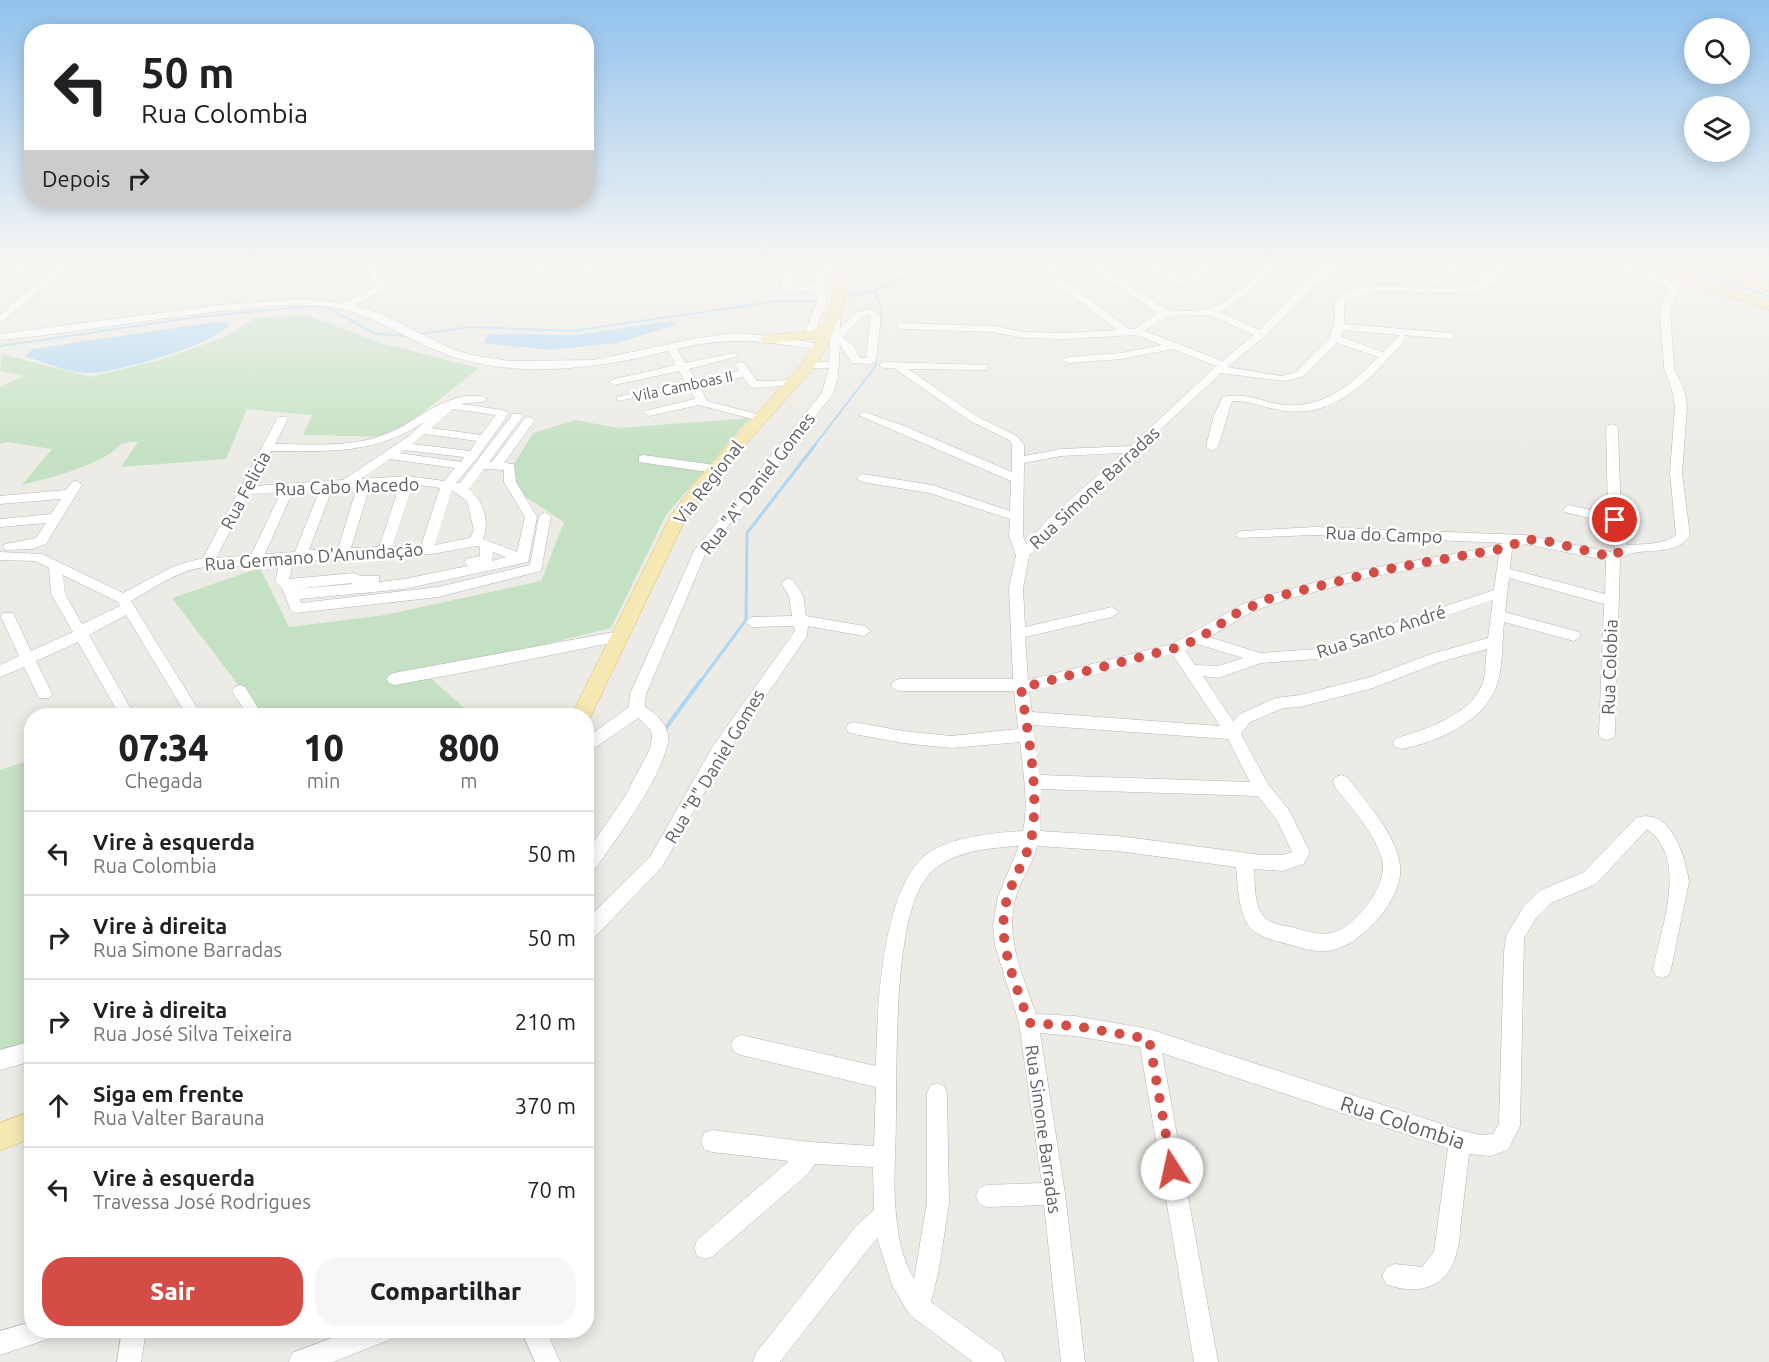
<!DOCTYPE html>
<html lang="pt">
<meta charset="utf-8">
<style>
body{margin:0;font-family:Ubuntu,sans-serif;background:#f6f6f6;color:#202124;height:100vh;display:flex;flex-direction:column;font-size:22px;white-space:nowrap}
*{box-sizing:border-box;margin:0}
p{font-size:20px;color:#757577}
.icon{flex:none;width:33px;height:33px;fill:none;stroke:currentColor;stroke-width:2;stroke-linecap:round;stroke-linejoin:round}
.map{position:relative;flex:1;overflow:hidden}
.sheet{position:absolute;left:24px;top:708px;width:570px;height:630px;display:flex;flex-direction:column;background:#fff;border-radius:24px;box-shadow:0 3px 15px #0003}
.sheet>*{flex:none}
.hud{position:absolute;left:24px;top:24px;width:570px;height:183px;border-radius:24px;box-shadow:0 3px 15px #0003;background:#fff;color:#202124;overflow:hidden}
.buttons{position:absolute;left:1684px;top:18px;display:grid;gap:12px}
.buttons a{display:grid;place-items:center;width:66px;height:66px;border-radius:50%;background:#fff;box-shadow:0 3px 15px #0003;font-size:30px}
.pin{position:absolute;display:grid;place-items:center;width:51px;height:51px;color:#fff;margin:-26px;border:3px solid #fff;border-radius:50%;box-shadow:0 2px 6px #0007}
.me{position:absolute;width:66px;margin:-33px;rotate:350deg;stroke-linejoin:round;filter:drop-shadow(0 0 4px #0008)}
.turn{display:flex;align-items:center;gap:21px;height:126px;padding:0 18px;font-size:27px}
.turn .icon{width:78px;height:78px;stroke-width:2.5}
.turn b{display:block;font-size:42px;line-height:51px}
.then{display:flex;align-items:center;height:57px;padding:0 18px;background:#0003;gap:12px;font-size:22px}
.eta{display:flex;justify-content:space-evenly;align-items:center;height:102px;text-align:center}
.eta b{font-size:36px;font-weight:800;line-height:42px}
.cta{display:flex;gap:12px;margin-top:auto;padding:12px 18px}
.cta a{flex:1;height:69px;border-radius:24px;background:#d34c45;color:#fff;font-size:24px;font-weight:800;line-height:69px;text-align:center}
.cta a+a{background:#f6f6f6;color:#202124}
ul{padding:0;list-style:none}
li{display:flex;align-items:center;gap:18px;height:84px;padding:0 18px;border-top:2px solid #e0e0e0}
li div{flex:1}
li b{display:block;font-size:22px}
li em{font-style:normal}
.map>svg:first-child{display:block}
</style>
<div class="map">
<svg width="1769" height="1362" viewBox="0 0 1769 1362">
<rect width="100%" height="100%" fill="#edebe5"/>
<g fill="#c5e1c4">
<path d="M306,315L384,344L479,368L392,437L303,435L312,415L247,409L226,459L121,467L138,442C117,441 122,447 106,456C81,470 49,478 22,485L52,449L8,442L0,444V387L23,376L0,371L2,354L90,377L159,360L225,337L255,318Z"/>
<path d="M750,418L666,515L611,628L426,674L472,715H255L242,690L172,598L260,568L289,627L385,615L541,581L564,522L503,482L533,433L575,420L618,428Z"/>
<path d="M31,760V1050L0,1057V770Z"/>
</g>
<g fill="#aed7f4">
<path d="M670,321L676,325L616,343L551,350L484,343L488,334L577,335Z"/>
<path d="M214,322L230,323C220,344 112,374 88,373C67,373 44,362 25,356L33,349Z"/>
</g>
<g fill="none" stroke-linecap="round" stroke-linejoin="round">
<g stroke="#aed7f4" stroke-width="2">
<path d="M1697,272L1769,296"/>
<path d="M874,291L882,311L878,341"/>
<path d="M850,296L874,291L907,275L939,265L945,260"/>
<path d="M418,334L471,327L572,331L779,301H815"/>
<path d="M0,346L197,317L322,305L376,334L408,336"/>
<path d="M814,446L875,367L876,359"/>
</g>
<path stroke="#aed7f4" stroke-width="3" d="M700,682L746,620L747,533L815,445"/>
<path stroke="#aed7f4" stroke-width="4" d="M665,729L701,680"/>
<g stroke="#b2b5b8" stroke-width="1">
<g id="minor">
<path d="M32,260H44L0,285V278Z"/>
<path d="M69,260H81L55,277L0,323V315L49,273Z"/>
<path d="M128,260H156L151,263L104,269L99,266L104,263Z"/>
<path d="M365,260H375L380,280L389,287L355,305L379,313L452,349L472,355L509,361L594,360L698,338L734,333L771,336L820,344L825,347L820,350C765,341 732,336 677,349L685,363L734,353L739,356L689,369L695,380L739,371L735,365L740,362L744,363L757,381L798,380L799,382L794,385L754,388L750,387L743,377L699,386L707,401L764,416V420L760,421L699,405L649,416L643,413L645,411L695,399L689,388L617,401V397L685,382L679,371L614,385L609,382L614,379L676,365L668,351C596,369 514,380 443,353C401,337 367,309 321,306C292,303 263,307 235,310C156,317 79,333 0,340V334L220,305L302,299L344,303L377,287L371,281Z"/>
<path d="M535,260H545L541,276L533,274Z"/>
<path d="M581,260H591L588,275L580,273Z"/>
<path d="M789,260H799L791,287L815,284L823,260H833L822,288L827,301L813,338L804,336L817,301L813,290L787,293L780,289Z"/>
<path d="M1045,260H1055L1062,279L1129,329H1135L1158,313L1082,260H1093L1167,310L1190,311L1209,309L1227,300L1275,260H1286L1233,304L1219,312L1260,330C1280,309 1305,278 1330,264C1338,260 1345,260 1354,260L1336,268L1311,289L1265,336L1227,367L1281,376L1296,372L1330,338L1335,318L1334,303C1374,263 1443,305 1485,279L1393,260H1414L1490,274L1494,260H1504C1502,265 1501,274 1498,278C1481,303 1406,289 1379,291C1365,292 1355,297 1344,304V324L1450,333L1455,336L1450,339L1403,335L1406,338L1405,340C1373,376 1339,417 1286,411C1268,409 1250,400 1232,401L1218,447L1212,451L1206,447L1214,415L1223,397C1243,392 1258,400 1278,404C1320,411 1351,386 1378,357L1337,343L1304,376L1285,381L1221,373L1057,526L1029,556L1023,588L1025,627L1112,607L1119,612L1112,617L1025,637L1028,680L1172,644L1243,604L1269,595L1361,570L1476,550L1504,543L1314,535L1238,538L1236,535L1238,532L1243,531L1314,527L1525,535L1611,552L1615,549L1609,523L1565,512L1563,509L1569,505L1608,514L1606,427L1612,424L1618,427L1621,520L1627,545C1644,544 1663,545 1676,535L1670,473L1675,407L1673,393L1664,368L1660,309L1669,286L1590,260H1605L1672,281L1676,276L1684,278L1670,309L1674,368L1685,393L1687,407L1682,473L1690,536C1671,560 1638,544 1620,559L1615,734L1613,738L1607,740L1601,738L1599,734L1604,604L1509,578L1505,612L1579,632L1581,636L1574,641L1504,622C1502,641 1503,664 1498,682C1486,722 1437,742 1401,749L1395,747L1393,743L1395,739C1424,729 1472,716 1483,682C1486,672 1485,660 1487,649L1440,662L1373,688L1300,707L1283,708L1250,722L1241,734L1268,784L1289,810L1310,852L1304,864L1283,871L1254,869C1255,883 1254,903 1262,914C1269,924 1280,925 1291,927C1303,930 1318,936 1331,933C1353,930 1386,887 1383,864C1378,836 1352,809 1335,787L1333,782L1335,777L1341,775L1347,777C1365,800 1398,837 1400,866C1404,898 1363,943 1333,950C1317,954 1299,947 1284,943C1272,940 1256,936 1248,925C1238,908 1238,886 1236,867L1118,851L1037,846C1033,864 1021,879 1016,897C1004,937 1023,976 1036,1014L1075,1016L1149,1029L1460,1130L1480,1135L1493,1134L1499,1124L1504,952L1506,936L1524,906L1539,891L1584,872L1636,818C1671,806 1685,856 1689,882L1671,969L1669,975L1662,978L1655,975L1653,969C1661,929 1689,858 1647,829L1596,884L1551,903L1536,918L1524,938L1520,1126L1508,1150L1490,1156L1469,1154C1467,1174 1464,1194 1462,1214C1460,1227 1460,1242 1456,1255C1447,1289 1415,1296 1386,1284L1382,1276L1386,1268L1394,1264L1422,1267L1434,1252L1448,1148L1162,1053L1218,1362H1194L1140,1047L1075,1036L1040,1033L1065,1194L1085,1362H1061L1044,1205L987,1207L979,1204L976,1196L979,1188L987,1185L1042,1183L1019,1023L995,945L993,926L998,897L1019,846C987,848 949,851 927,877C893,918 897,1060 896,1114C896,1151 892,1187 897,1223C899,1243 904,1262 914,1279L927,1203V1093L930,1086L937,1083L944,1086L947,1093L949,1203L939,1269L931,1302L1002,1353L1005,1362H973L910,1315L893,1287L877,1238L780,1362H753L756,1353L856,1226L874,1210L873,1167L815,1164L808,1174L713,1256L705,1259L697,1256L694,1248L697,1240L789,1161L712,1152L704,1149L701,1141L704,1133L712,1130L810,1142L874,1146L876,1087L741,1055L734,1052L731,1045L734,1038L741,1035L876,1066C877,1013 881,878 933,850C959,836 993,833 1023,831C1029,803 1023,771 1020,742L951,748L903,743L854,734L848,732L846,728L848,724L854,722L903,731L951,736L1018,729L1014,691H899L894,689L891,685L894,681L899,679H1013L1009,588L1016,555L1009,536L1010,519L930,493L862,482L856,478L862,474L932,485L1010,511L1011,481L858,415L864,412L902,425L1012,472V445L1009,440L970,421L894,368H884L879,365L884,362L988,365V369L984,370L908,369L978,417L1017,436L1024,445V456L1061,449L1131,446L1216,366L1173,349L1121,359L1068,363L1063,360L1068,357L1121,353L1162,345L1136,335L1064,339L1024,338L993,332L901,329L896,326L901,323L993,326L1024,332L1064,333L1117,330L1055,282ZM1210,315L1254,335L1222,361L1145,331L1167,316ZM1342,330L1400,335L1383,352L1341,337ZM1123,453L1047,520L1026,544L1023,536L1024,463L1061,456ZM1525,544L1606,560L1605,594L1510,569L1512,549ZM1499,554L1494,590L1316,649L1260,653L1209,637L1253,611L1291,598L1375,576ZM1493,600L1488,638L1431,654L1370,677L1300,695L1276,698L1240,714L1233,721L1203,676L1218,678L1261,663L1317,659ZM1197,644L1243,658L1218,666L1195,665L1185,650ZM1172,654L1220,726L1032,712L1029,692ZM1033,725L1228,739L1250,782L1040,775ZM1041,789L1258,796L1277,820L1292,852L1283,855H1262L1118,836L1040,831Z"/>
<path d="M1134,260H1146L1183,279L1215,260H1227L1183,286Z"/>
<path d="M870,309L881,315L876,361L871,364L852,363L840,345L838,377L833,394L705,555L646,694L645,707C655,713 666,722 668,735C671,766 611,847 592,873L586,876V853L624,798L650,749L652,737L651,730L638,718L586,754V738L629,707L630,694L694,551L822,393L829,368H809L804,365L809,362H829L830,340L828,338L831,319L840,317V328L856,312ZM866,315L871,316L866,358H860L852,344L843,338L858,320Z"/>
<path d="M466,396H482L488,399L482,402L460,404L503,410L509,413L477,458L456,483H460L513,414H521L523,416L489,462H492L525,418L529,417L535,420L504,463L514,464L516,482L537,517L528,562L404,589L300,599L301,603L438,587L530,565L539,516L545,512L551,516L541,571L438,597L296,613L291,611L282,588L275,581L280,562L218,568C189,562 156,587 131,601L202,716H187L126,615L89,635L135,716H120L78,642L36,661L52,694L49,698H39L24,667L0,677V665L19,656L1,617L3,613H13L31,651L73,632L51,594L49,568L35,561L0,560V552L42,554L123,593L174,566L203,558L278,417H286L288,419L275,444C311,444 352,448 386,434C417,422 430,403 466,396ZM453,409L496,415L481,435L431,428ZM424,422L409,436L343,480L253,486L271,451C327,451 375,455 424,422ZM424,434L477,441L470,451L412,444ZM404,450L464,457L461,462L399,453ZM390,459L455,468L444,481L408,476L361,479ZM484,469L504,470V482L525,517L517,552L483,539C490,521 483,501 469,489ZM400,484L379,547L351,548L370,486ZM413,484L440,488L421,546L392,547ZM357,487L338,549L309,550L332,489ZM320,489L295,552L265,554L293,491ZM452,490L467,501L474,530L470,538L435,545ZM281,492L251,555L216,558L249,494ZM476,546L480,547V556L466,559L464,562L468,566L404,579L379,582V576H361L354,573L289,579L294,561L432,554ZM493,552L506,557L492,561ZM63,575L118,602L120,606L82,624L65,594ZM351,583L353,584L296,589Z"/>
<path d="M643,455L715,465L721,469L715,473L639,462V456Z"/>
<path d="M76,481L82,485L46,544L33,549L5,550L3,547L5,544L36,538L46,523L0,527V519L51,514L61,499L0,504V496L66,490L72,482Z"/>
<path d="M788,578L793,580L803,596L806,616L864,626L871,631L864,636L808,626L807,636L725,756L662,867L593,939L586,941V920L650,857L713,746L795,631L794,626L752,627L745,622L752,617L792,616L789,596L781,583Z"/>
<path d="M620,631L625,632L627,636L625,640L477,670L394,685L389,683L387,679L389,675L394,673Z"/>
<path d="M240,685L245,687L263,716H248L232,691L235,687Z"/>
<path d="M32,1041V1061L0,1070V1050Z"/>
<path d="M32,1322V1330H55L51,1338L0,1355V1331Z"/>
<path d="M122,1330H146L141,1362H117Z"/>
<path d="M353,1330H398L394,1338L333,1362H289L292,1353Z"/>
<path d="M521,1330H546L560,1362H535Z"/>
</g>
</g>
<g stroke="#dfbc6c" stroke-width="1">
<g id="major">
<path d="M840,260H852C847,302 836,335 812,370L714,480L685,520L588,722L586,716H571L671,515L702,474L802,364L818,338L766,343L759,339L766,335L811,331L826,322L835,291Z"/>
<path d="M1625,260H1643L1769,302V310Z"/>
<path d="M1683,260H1701L1769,283V291Z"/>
<path d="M32,1111V1138L0,1151V1123Z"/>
</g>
</g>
<use href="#minor" fill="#fff" fill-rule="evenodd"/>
<use href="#major" fill="#f5e8b2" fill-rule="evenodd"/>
</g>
<linearGradient id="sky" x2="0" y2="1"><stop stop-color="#91c2ed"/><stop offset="0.58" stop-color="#f7f6f3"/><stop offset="1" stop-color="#f7f6f3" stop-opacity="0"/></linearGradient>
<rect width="1769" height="451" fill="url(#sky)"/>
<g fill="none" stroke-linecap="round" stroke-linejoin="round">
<path stroke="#d34c45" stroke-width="10" stroke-dasharray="0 18" d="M1172,1169L1149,1039L1075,1026L1029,1023C1016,983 995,941 1007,899C1013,877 1028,857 1032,835C1039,787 1028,735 1021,688L1176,648L1198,639L1237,613L1271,598L1388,569L1506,548L1525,539L1551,542L1612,557L1622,550L1615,520"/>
</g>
<g text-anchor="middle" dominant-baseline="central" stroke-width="5" stroke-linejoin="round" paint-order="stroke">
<g font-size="15" fill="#5d6063" stroke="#fff">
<text transform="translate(683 386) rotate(-12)">Vila Camboas II</text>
</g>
<g font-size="18" fill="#5d6063" stroke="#fff">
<text transform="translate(708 482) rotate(-52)">Via Regional</text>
<text transform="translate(757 483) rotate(-52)">Rua "A" Daniel Gomes</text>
<text transform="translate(347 486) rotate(-2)">Rua Cabo Macedo</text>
<text transform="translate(1094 487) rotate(-43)">Rua Simone Barradas</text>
<text transform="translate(245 490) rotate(-62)">Rua Felicia</text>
<text transform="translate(1384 534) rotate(2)">Rua do Campo</text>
<text transform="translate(314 556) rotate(-4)">Rua Germano D'Anundação</text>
<text transform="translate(1381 631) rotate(-18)">Rua Santo André</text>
<text transform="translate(1609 667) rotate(-88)">Rua Colobia</text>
<text transform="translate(714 766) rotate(-59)">Rua "B" Daniel Gomes</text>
<text transform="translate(1044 1129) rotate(82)">Rua Simone Barradas</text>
</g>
<g font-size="21" fill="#5d6063" stroke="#fff">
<text transform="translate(1403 1122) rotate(18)">Rua Colombia</text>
</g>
</g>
</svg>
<div class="buttons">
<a><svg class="icon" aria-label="search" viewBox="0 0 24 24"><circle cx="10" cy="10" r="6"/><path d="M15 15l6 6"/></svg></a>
<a><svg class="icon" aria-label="layers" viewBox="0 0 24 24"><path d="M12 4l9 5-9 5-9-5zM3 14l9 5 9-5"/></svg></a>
</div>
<div class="pin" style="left:1615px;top:520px;background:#d93025"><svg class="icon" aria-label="arrive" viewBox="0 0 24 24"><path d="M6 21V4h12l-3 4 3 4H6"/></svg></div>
<svg class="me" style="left:1172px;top:1169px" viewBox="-20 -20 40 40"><circle r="19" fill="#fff"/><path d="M0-13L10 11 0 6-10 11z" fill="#d34c45"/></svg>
<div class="hud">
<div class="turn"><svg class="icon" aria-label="left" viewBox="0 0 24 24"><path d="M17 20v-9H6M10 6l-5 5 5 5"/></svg><div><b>50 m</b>Rua Colombia</div></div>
<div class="then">Depois<svg class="icon" aria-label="right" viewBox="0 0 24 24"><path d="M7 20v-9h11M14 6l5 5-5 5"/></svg></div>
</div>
<section class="sheet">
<div class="eta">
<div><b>07:34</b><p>Chegada</p></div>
<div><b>10</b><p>min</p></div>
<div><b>800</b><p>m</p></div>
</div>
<ul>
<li><svg class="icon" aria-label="left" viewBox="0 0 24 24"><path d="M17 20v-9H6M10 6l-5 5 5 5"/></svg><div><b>Vire à esquerda</b><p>Rua Colombia</p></div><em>50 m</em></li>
<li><svg class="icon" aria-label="right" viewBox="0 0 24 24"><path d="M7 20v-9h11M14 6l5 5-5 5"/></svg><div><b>Vire à direita</b><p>Rua Simone Barradas</p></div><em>50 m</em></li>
<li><svg class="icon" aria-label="right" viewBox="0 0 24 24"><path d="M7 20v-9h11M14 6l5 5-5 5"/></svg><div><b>Vire à direita</b><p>Rua José Silva Teixeira</p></div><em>210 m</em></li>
<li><svg class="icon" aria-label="ahead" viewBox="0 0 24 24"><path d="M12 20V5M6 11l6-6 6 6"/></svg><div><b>Siga em frente</b><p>Rua Valter Barauna</p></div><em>370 m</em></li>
<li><svg class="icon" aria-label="left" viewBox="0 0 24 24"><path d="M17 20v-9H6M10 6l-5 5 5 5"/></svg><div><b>Vire à esquerda</b><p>Travessa José Rodrigues</p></div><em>70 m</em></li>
</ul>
<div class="cta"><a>Sair</a><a>Compartilhar</a></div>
</section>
</div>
